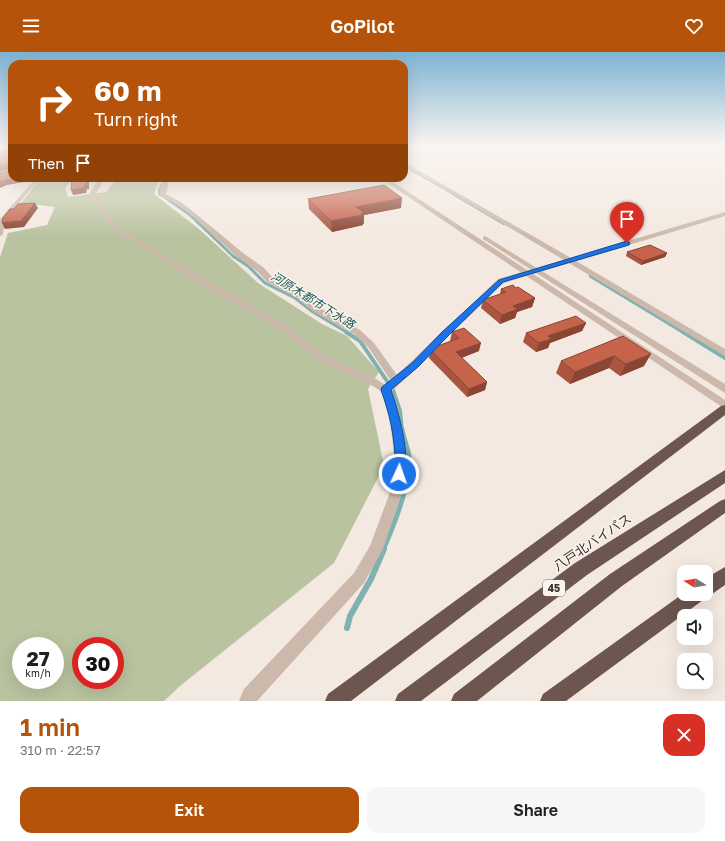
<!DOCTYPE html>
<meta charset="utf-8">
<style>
body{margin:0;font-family:"Golos Text","Noto Sans JP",sans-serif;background:#f6f6f6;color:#222;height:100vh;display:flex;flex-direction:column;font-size:15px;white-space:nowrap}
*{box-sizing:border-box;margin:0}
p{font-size:13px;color:#767676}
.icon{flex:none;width:22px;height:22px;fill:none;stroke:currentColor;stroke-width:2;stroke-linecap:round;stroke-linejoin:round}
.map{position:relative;height:649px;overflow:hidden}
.sheet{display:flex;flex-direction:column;background:#fff;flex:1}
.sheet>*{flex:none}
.banner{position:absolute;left:8px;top:8px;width:400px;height:122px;border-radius:12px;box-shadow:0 4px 16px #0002;background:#b45309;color:#fff;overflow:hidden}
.needle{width:26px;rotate:281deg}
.fabs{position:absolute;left:677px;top:513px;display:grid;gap:8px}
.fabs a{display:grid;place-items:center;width:36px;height:36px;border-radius:8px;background:#fff;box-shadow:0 4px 16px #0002;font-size:20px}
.speed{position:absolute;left:12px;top:585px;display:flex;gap:8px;font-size:20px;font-weight:700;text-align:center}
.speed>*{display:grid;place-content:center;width:52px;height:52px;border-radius:50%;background:#fff;box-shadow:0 4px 16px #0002;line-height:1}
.speed small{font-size:10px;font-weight:400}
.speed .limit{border:6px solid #d22;background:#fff;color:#111}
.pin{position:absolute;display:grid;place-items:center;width:34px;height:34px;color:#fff;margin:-41px -17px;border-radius:50% 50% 50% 0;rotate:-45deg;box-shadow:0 0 4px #0007}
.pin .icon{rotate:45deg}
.me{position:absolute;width:44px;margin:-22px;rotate:3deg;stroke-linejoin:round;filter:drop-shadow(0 0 3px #0008)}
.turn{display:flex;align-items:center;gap:14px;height:84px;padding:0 20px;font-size:18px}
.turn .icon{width:52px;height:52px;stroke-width:2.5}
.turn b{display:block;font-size:28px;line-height:34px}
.then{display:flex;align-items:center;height:38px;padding:0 20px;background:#0003;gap:8px;font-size:15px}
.round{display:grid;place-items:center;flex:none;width:42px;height:42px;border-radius:12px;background:#f6f6f6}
.headline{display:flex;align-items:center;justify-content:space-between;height:68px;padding:0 20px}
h1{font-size:24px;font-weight:600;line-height:30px;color:#b45309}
.button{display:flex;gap:8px;margin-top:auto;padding:8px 20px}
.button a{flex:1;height:46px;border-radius:12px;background:#b45309;color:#fff;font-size:16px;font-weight:600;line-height:46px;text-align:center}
.button a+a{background:#f6f6f6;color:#222}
header{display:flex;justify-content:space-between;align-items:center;height:52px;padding:0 20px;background:#b45309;color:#fff;font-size:18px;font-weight:600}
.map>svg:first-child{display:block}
</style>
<header><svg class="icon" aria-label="menu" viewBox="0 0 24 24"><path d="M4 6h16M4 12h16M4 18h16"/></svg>GoPilot<svg class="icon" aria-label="heart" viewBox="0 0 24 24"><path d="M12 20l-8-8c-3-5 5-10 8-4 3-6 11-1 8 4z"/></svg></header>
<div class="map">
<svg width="725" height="649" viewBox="0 0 725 649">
<rect width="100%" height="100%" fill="#f3e9e0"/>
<path fill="#b9c39f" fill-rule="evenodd" d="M117,126H159L154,142L199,177L258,231L322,272L347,284L379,320L368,337L384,414L334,511L180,634L164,649H0V205L8,181L47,173L55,155L40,153L19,154L35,133L41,127H74L65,135L68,145L106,140ZM21,594H55V628H21ZM81,594H115V628H81Z"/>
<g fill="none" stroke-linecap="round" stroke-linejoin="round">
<g stroke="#7fb1b0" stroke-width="2">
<path d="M404,114L455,143"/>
<path d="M160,143L159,138L165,126"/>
</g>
<g stroke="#7fb1b0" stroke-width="2.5">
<path d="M160,142L190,163L234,205"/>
<path d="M453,142L504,172"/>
</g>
<g stroke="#7fb1b0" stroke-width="3">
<path d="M233,204L248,214L265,231L295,246L313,260L348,281"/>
<path d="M590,224L684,281"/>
</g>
<g stroke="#7fb1b0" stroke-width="4">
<path d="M346,280L360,289L393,338L400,359L402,378"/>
<path d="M683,280L725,306"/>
</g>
<path stroke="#7fb1b0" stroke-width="5" d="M383,498C394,473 410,433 409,407C409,397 403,387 402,377"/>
<path stroke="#7fb1b0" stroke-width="6" d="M347,576L350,564L371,527L384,497"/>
<g fill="#ccb9ab" fill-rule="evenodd">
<path d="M404,110L571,206L725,160V164L576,209L725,297V304L569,211L504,231L448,284L418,315L392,339L399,359L407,411L401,443L383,497L364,531L257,649H239L244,637L354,521L370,494L389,443L395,411L389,359L382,340L368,331L315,306L282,278L191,227L145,195L116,180L105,168L99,156L92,149L89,143L99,126H105L95,143L97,147L105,155L110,166L120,178L149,193L197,223L288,274L321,302L376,327L385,333L391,329L368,295L354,282L314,260L294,244L267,230L258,220L237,205L192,164L178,153L164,146L160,142V137L164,126H170L166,142L182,151L196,162L243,201L264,216L273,226L300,240L320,256L360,278L374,291L397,323L498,227L564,208L404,113Z"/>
<path d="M36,126H42L34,133L5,169L3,182L0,184V167Z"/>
</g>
<g fill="#ccb9ab" fill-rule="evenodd">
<path d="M380,126H387L725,348V357Z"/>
<path d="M485,184L725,332V341L483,187V185Z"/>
</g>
<g fill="#6c564f" fill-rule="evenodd">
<path d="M725,353V363L351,649H325L328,642L721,354Z"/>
<path d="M725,418V431L587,523L421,649H395L398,642L575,511Z"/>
<path d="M725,447V461L622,534L477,649H451L454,642L610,522L720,449Z"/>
<path d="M725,515V533L712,542L705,544L703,548L566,649H540L543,642L684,541L706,542V526Z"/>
</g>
</g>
<g fill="#aa5540">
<path d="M308,147L401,156L364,163V171L363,172V173L332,180L309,157Z"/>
<path d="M627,200L667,201L665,205L641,213L626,204Z"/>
<path d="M501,237L535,246L532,255L517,260L515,266L500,272L481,256L483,248L500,242Z"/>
<path d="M586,271L582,279L550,291L548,296L536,300L523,290L526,281Z"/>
<path d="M452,280L479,299L462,306L487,330L485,338L467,345L429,306L430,297L451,289H450Z"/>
<path d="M623,284L644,314L620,324L609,316L570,332L556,321L561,309Z"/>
</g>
<g fill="#8b4534">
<path d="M10,111L12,116L0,120V115Z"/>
<path d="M15,126H31L24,130L7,133L0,136V130L5,128Z"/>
<path d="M87,126H89V137H87L86,141L73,143L71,138L85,132Z"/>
<path d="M402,146L401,156L364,163V171L363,172V173L332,180L331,169L356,155Z"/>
<path d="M35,151L38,156L24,175L5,177L2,171Z"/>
<path d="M667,201L665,205L641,213L643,209Z"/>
<path d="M535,246L532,255L517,260L515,266L500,272L502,263L513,254Z"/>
<path d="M586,271L582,279L550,291L548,296L536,300L539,291L548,284Z"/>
<path d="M481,291L479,299L454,308L456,300Z"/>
<path d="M651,302L644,314L620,324L626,312Z"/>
<path d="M614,304L609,316L570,332L575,320Z"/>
<path d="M487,330L485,338L467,345L469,337Z"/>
</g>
<g fill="#c6634b" stroke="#8b4534">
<path d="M12,96V126H15L5,128L0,130V121L10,118V111L0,115V101Z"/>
<path d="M72,126H87V132H85L84,136L71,138Z"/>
<path d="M384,133L402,146L356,155L364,161L361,162L363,163L331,169L308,147Z"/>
<path d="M35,151L21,169L2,171L3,166L10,157H14L18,152Z"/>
<path d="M650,193L667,201L643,209L627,200Z"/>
<path d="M513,233L516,236L518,235L535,246L513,254L518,257L502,263L483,248L506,240L501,237Z"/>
<path d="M576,264L586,271L548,284L551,287L539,291L526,281Z"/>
<path d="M464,276L481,291L456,300L487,330L469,337L430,297L459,286L452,280Z"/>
<path d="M623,284L651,302L626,312L614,304L575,320L561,309Z"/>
</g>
<linearGradient id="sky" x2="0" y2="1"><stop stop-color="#7eb3d2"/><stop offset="0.51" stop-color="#faf5f1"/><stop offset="1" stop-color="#faf5f1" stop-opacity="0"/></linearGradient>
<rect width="725" height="185" fill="url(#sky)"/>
<path fill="#1a73e8" stroke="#114b97" d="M627,189L630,191L629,193L503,230L448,284L418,315L393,336L391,338C398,357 412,407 403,425L399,426L395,425C392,419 396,415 395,409C395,385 389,360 381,338L382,335L412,311L442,280L499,228Z"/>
<g text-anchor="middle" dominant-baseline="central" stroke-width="3" stroke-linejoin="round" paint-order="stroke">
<rect fill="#fbf4ed" stroke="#746a65" stroke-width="1" x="543" y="528" width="22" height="16" rx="3"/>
<g font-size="10" font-weight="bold" fill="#3a2f2b">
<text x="554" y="536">45</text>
</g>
<g font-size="12" font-style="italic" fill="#1f5b5c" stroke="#fbf4ed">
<text transform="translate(313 248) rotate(32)">河原木都市下水路</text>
</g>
<g font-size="13" fill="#3a2f2b" stroke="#fbf4ed">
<text transform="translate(592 490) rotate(-34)">八戸北バイパス</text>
</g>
</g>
</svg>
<div class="fabs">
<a><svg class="needle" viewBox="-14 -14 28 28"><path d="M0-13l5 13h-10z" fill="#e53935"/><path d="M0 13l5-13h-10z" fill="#767676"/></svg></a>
<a><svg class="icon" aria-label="sound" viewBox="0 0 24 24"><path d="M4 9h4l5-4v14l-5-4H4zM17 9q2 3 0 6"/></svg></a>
<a><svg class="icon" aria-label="search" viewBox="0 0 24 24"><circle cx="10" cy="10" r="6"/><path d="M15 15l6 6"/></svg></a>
</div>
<div class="speed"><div>27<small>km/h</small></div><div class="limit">30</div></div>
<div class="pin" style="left:627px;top:191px;background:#d93025"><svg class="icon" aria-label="arrive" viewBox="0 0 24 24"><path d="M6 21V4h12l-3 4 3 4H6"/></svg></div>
<svg class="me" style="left:399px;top:422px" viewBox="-20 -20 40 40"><circle r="17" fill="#1a73e8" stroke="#fff" stroke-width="3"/><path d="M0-11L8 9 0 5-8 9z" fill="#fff"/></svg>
<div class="banner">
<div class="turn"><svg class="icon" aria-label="right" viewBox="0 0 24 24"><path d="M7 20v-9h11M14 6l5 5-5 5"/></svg><div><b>60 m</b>Turn right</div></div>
<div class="then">Then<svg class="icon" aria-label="arrive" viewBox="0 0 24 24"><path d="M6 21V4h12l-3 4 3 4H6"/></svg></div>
</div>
</div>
<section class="sheet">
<div class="headline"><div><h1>1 min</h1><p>310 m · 22:57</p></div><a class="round" style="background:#d93025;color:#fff"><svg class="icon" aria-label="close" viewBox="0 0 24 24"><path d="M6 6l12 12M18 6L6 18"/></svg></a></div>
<div class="button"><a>Exit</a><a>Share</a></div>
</section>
